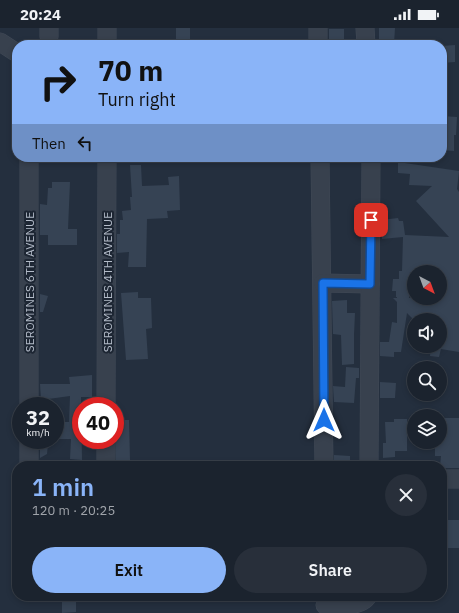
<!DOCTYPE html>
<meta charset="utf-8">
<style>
body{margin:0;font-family:"IBM Plex Sans",sans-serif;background:#282f3a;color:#f1f3f6;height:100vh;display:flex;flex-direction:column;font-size:15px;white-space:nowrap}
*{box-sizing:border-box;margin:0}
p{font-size:13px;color:#a0a4aa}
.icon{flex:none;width:22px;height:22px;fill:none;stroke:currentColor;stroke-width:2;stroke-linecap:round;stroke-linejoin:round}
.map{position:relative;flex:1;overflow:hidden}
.panel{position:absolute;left:12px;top:433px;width:435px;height:140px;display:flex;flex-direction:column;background:#1b232e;border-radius:16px;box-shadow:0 2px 6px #0003,0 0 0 1px #39404a}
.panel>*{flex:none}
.hud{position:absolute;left:12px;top:12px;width:435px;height:122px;border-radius:16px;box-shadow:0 2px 6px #0003,0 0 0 1px #39404a;background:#8ab4f8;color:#111;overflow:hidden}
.needle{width:26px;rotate:139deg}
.tools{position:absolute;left:407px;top:237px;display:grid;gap:8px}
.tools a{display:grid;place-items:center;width:40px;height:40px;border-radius:50%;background:#1b232e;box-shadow:0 2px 6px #0003,0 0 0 1px #39404a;font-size:20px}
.speed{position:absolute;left:12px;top:369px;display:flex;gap:8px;font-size:20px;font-weight:700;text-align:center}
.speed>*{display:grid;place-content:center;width:52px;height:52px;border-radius:50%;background:#1b232e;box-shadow:0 2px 6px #0003,0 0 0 1px #39404a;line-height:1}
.speed small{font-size:10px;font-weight:400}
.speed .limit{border:6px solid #d22;background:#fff;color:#111}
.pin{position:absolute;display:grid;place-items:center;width:34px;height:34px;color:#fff;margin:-17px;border-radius:8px;box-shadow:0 2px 6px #0006}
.me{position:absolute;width:44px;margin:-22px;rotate:0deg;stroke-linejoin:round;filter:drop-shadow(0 0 3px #0008)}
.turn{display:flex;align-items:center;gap:14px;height:84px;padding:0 20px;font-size:18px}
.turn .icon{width:52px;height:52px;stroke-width:2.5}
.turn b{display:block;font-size:28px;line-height:34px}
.then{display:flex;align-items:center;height:38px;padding:0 20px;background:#0003;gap:8px;font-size:15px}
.round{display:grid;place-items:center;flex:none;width:42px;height:42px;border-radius:21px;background:#282f3a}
.headline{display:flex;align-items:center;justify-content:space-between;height:68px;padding:0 20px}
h1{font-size:24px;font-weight:600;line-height:30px;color:#8ab4f8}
.cta{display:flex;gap:8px;margin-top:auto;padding:8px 20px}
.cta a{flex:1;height:46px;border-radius:24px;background:#8ab4f8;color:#111;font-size:16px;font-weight:600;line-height:46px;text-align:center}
.cta a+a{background:#282f3a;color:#f1f3f6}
.status{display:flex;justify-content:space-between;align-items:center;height:28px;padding:0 20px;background:#1b232e;direction:ltr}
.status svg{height:11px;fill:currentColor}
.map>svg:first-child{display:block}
</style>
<div class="status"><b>20:24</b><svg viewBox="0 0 49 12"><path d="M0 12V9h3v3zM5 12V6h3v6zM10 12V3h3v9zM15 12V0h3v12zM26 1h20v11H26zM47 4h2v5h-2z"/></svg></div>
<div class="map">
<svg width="459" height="585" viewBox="0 0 459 585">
<rect width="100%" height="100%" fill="#242f3e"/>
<g fill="#364354" fill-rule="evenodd">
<path d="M176,0H190V11L176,12Z"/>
<path d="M379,0H395L394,16H379Z"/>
<rect x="329" y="1" width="15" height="15"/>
<path d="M455,17V34L442,35V18Z"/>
<path d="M442,88L457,89L456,107H454V123L442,122Z"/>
<path d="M398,134L459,143L457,161L459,164V324L441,321L439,329L430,328L431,318H440V292H414L407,285L401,324H394V329L380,328V314H389L392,294L397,295V274L393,270H397V269H396V263H392L393,251H399V243H402L403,209L382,211L381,192L398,190L399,193H403L405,207L449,209L416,173L432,158L409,157L410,146L398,145ZM410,244H442L440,270H409Z"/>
<path d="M130,137H141L142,158L169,157L168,149L179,148L180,182L167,183L168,190L147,191L146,239H128L129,224L117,225V206H120V192H123L122,183L131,182L130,169H132Z"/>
<path d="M52,154H70L68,201H77V217H48V207H40V176L47,177L48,160H52Z"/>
<path d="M138,264V270H151L152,300L146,301L148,331L126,332L121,265Z"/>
<path d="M40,266L48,268L43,284H40Z"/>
<path d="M347,272V285H355L354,307V336L342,337L341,307L333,306L332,273Z"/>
<path d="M346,339L359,340V350H356L354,375L334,374L333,358L345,359Z"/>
<path d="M92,347V369H81L82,432L70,431L71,411H55V394H69L70,368L41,372L40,356H70L69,349Z"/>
<path d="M380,354L396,355L395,370H380Z"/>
<path d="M440,390H459V440H442V438H440L441,428H435V414H440Z"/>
<path d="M394,391H407V423H395V429L383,430V415H386L385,394H394Z"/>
<path d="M115,392H129L130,432L116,433Z"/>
<path d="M40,415L48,416L47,426L40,430Z"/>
<path d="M334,427L350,428V438H334Z"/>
<rect x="442" y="492" width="17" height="28"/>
<path d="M62,568H76V584L62,585Z"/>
</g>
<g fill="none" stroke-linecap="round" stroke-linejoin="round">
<g stroke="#414a57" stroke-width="19">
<g id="minor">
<path d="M49,0V9"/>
<path d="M318,0V17"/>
<path d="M365,0L366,17"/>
<path d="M0,14L17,25"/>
<path d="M107,17V0"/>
<path d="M320,129L324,438"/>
<path d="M323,255L370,256"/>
<path d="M29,378V129"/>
<path d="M106,378L107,129"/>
<path d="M29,438V412"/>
<path d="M106,438V412"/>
<path d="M369,438L371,129"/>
<path d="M442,451H459"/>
<path d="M325,577C339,577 359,580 368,568"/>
</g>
</g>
<use href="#minor" stroke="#38414e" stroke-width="18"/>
</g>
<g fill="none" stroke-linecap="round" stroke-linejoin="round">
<g stroke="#114b97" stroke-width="10">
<path id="route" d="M324,392L323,255L370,256L371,192"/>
</g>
<use href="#route" stroke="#1a73e8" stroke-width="7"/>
</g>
<g text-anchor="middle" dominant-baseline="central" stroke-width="4" stroke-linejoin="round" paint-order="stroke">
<g font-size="12" fill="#b4bcc9" stroke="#1d2633">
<text transform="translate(29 254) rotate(-90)">SEROMINES 6TH AVENUE</text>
<text transform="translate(107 254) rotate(-90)">SEROMINES 4TH AVENUE</text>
</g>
</g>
</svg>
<div class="tools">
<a><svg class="needle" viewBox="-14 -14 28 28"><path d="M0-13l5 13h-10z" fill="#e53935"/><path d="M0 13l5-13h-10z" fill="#a0a4aa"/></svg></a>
<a><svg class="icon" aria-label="sound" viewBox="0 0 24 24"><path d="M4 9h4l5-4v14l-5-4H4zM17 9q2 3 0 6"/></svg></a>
<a><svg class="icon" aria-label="search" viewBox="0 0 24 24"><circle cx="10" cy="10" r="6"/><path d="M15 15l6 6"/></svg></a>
<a><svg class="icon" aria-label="layers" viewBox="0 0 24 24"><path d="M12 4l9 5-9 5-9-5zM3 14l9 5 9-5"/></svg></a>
</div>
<div class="speed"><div>32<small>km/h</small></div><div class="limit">40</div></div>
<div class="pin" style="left:371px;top:192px;background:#d93025"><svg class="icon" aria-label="arrive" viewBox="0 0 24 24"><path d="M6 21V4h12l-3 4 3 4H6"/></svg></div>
<svg class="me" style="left:324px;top:392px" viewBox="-20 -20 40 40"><path d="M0-17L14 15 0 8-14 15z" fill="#1a73e8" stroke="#fff" stroke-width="4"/></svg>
<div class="hud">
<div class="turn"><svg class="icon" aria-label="right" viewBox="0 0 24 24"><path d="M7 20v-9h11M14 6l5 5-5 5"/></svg><div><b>70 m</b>Turn right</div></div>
<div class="then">Then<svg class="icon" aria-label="left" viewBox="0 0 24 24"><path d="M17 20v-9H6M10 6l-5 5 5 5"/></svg></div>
</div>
<section class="panel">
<div class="headline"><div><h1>1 min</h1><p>120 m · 20:25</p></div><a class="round"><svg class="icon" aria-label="close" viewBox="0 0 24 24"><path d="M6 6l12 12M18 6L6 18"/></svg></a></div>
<div class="cta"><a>Exit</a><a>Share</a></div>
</section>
</div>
